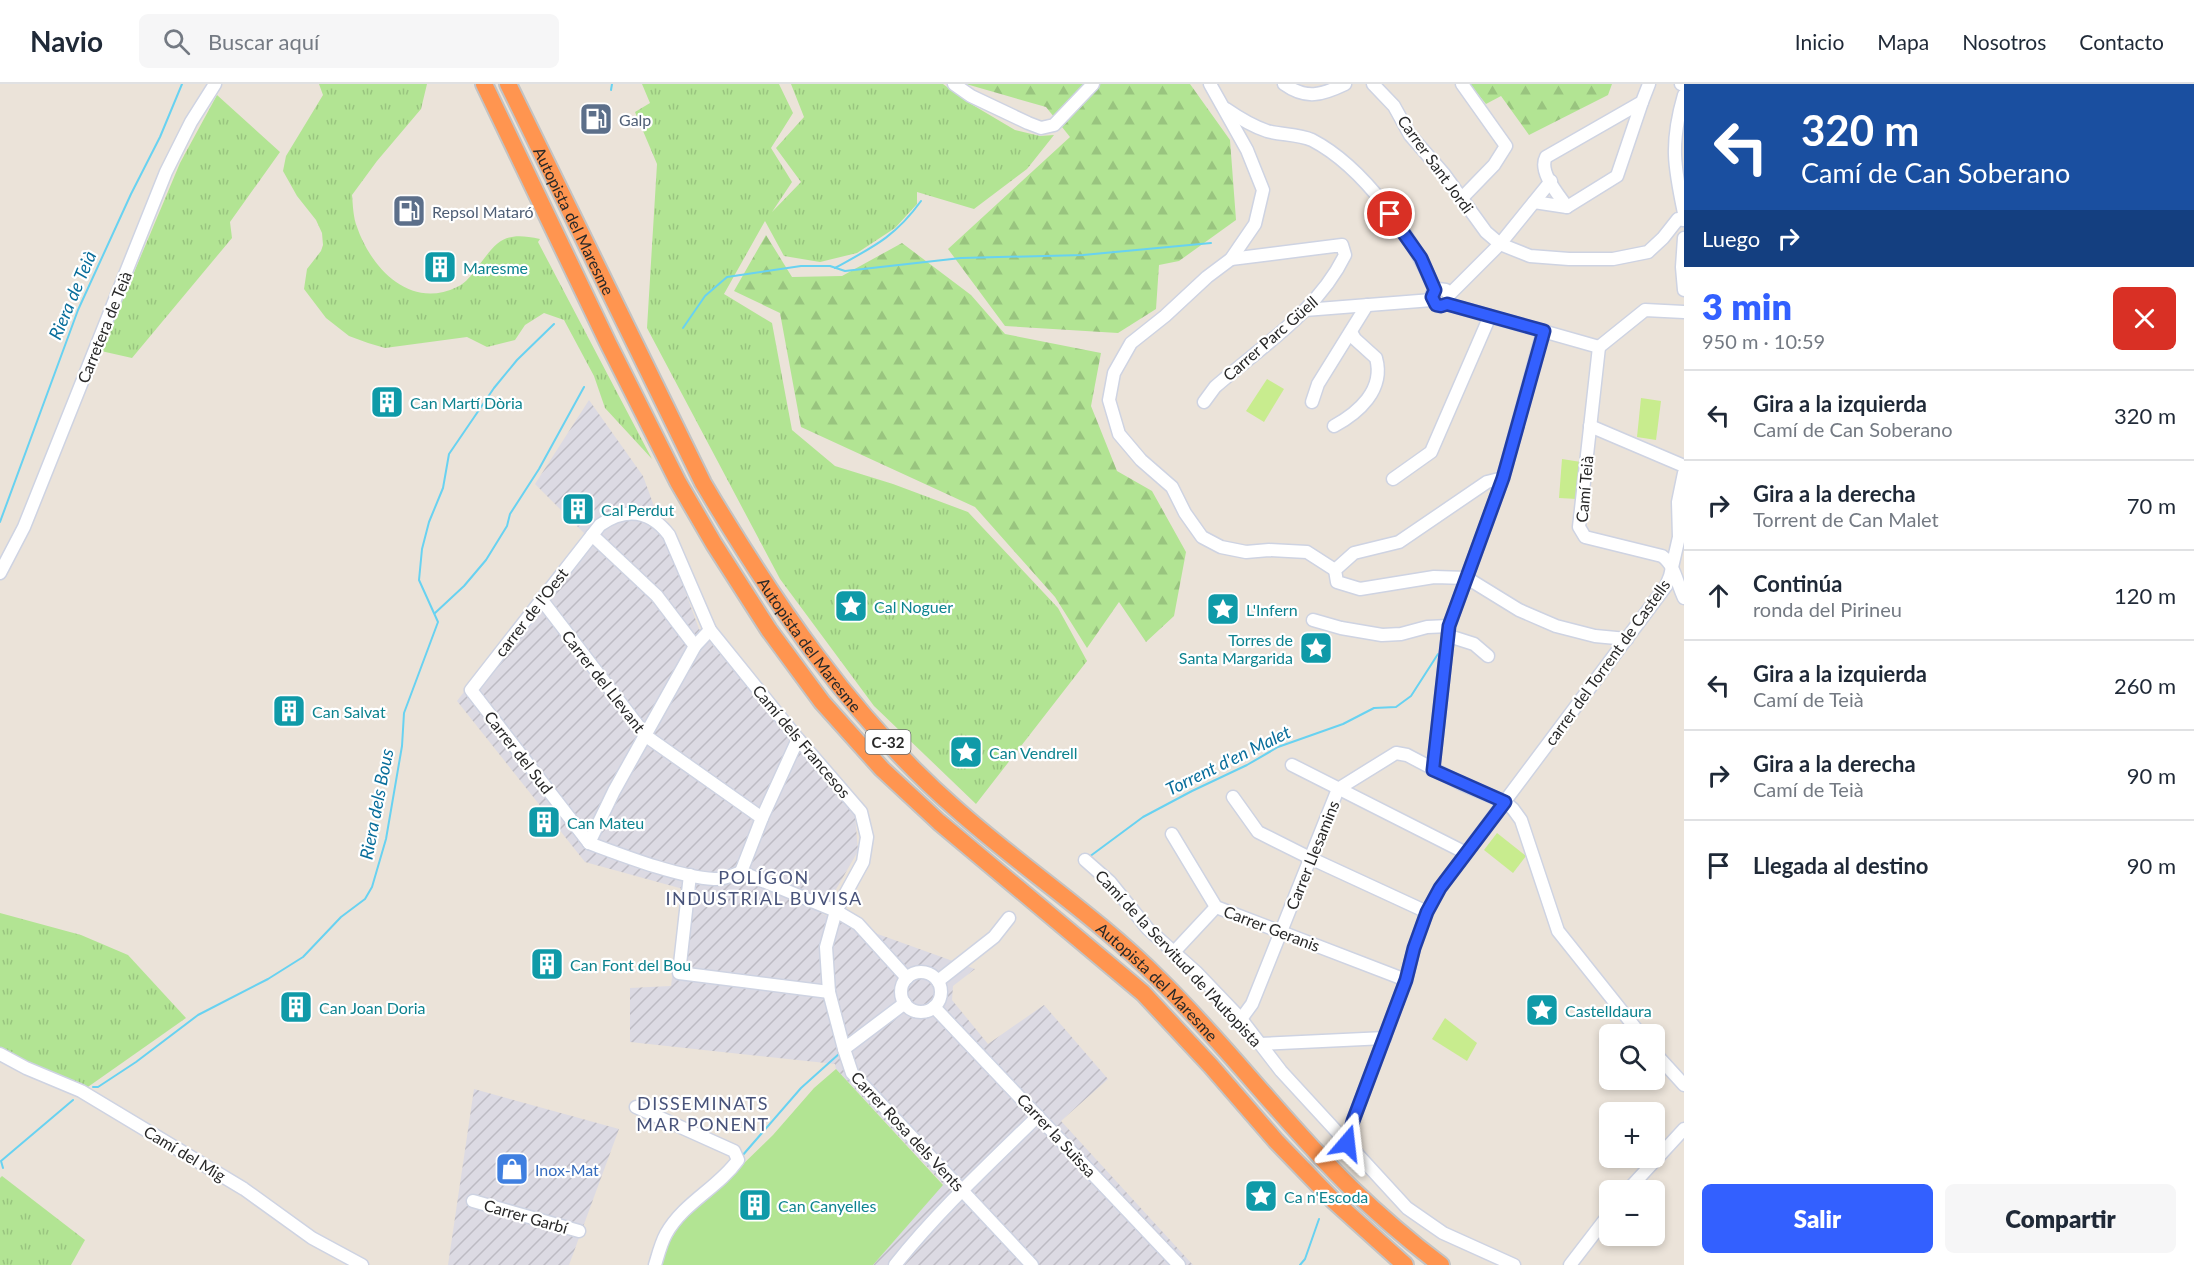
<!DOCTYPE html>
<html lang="es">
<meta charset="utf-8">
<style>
body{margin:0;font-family:Lato,sans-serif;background:#f6f6f7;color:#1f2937;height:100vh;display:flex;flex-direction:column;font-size:22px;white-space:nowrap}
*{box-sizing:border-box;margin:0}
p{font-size:20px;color:#747a83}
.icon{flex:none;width:33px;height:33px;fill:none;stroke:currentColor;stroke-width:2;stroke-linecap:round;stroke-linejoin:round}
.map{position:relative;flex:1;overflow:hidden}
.details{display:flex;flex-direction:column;background:#fff;width:510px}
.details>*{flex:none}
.guide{background:#1a4fa0;color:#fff;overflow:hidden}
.controls{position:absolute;left:1599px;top:940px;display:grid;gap:12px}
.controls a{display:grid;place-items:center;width:66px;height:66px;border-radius:9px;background:#fff;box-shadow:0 3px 9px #0003;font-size:30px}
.pin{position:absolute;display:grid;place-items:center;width:51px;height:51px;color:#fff;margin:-26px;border:3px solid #fff;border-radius:50%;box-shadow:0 2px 6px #0007}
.me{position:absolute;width:66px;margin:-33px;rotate:17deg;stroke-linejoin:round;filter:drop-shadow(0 0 4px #0008)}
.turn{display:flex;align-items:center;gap:21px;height:126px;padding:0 18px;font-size:27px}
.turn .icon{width:78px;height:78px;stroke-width:2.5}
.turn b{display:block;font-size:42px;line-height:51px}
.then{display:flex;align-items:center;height:57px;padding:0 18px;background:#0003;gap:12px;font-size:22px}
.round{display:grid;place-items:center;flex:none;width:63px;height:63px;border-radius:9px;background:#f6f6f7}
.headline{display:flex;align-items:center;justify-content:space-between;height:102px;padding:0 18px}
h1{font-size:36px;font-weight:800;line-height:45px;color:#3360ff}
.button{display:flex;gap:12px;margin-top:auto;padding:12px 18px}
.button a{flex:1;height:69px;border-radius:9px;background:#3360ff;color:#fff;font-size:24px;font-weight:800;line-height:69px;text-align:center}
.button a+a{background:#f6f6f7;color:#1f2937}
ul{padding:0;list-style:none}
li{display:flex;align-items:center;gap:18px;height:90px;padding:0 18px;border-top:2px solid #e0e1e3}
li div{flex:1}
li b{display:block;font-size:22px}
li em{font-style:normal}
header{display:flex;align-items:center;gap:36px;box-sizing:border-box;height:84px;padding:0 30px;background:#fff;border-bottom:2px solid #e0e1e3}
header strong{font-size:28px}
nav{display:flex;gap:33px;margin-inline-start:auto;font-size:21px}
.search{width:420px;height:54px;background:#f6f6f7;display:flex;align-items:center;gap:15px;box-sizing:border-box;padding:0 21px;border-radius:9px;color:#747a83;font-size:22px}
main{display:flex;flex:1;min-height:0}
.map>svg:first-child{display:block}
</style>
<header>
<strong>Navio</strong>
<div class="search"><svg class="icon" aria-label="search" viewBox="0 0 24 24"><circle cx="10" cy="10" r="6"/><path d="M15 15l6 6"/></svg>Buscar aquí</div>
<nav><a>Inicio</a><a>Mapa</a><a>Nosotros</a><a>Contacto</a></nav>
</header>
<main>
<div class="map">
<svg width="1684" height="1181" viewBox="0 0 1684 1181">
<defs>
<pattern id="industrial-furrows" width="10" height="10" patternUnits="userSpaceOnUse" patternTransform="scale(1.5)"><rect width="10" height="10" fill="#dcdae3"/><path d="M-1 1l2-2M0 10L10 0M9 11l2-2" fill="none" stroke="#bdbbc3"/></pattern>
<pattern id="grass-tufts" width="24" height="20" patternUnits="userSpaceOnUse" patternTransform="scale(1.5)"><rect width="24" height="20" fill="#b2e493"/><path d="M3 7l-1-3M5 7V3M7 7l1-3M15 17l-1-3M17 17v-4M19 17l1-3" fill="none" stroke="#99c47f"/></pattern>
<pattern id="forest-firs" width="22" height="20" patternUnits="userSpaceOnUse" patternTransform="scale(1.5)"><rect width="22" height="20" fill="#b2e493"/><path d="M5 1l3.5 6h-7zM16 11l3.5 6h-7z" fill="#99c47f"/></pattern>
</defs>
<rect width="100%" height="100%" fill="#ebe3d9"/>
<g fill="url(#industrial-furrows)">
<path d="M589,316L643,392L699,545L855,731L858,767L822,830L975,885L953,902L952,916L988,960L1044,921L1108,995L1061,1037L1193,1181H873L943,1100L836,985L835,980L630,958V904L671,902L683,805L585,778L457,617L585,450L535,400Z"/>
<path d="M474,1005L619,1045L569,1181H448Z"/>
</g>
<g fill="url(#grass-tufts)">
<path d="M319,0H427L421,25L377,77L352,111C353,121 353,133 357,143C371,184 410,226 457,203C464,200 469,194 474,188C496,159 501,146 540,155L538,158L652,375L605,324L594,292L564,236L544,229L525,241L515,256L487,263L467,253L385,264L368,259L349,252L326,234L304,205L307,185L321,167L323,161L322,149L316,136L297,112L283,87L286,72L323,11Z"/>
<path d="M642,0H779L793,29L771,64L792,98L772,128L801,98L776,64L804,33L791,0H943L966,17L1015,46L1040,52L1054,51L1027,85L974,125L917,108V120L895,144L857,169L820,178L784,172L765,137L724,210L772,239L792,346L835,382L893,400L968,428L1058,524L1087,577L976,720L874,622L780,495L647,244L657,80L635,28L650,19Z"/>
<path d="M217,11L280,68L230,138L232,154L132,274L101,267L180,79Z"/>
<path d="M0,829L81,851L128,871L186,934L85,1005L0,965Z"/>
<path d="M2,1092L85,1156L71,1181H0V1094Z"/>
</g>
<g fill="url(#forest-firs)">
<path d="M966,0H1190L1230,56L1236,136L1179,177L1159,181L1156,225L1118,249L1005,242L948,165L1070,53L1046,23Z"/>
<path d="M1470,0H1612L1608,11L1529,51L1501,12L1486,20Z"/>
<path d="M766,151L792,193L842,192L902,159L971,211L1005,250L1101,269L1091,322L1117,387L1152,407L1186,468L1174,532L1146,558L1119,518L1087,564L1055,513L975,423L801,343L780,229L734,207Z"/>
</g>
<path fill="#b2e493" d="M836,985L943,1101L873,1181H661L667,1163L685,1130L736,1087L773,1051L814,1004Z"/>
<g fill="#c8ec8e">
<path d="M1267,295L1284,305L1264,338L1246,327Z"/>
<path d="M1641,314L1661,317L1656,356L1637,353Z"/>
<path d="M1562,375L1581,378L1577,415L1559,414Z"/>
<path d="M1497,749L1526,772L1513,789L1484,766Z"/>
<path d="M1445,934L1477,959L1467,977L1432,955Z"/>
</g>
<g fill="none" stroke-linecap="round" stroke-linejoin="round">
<g stroke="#68d2f1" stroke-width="2">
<path d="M611,6L612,0"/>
<path d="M835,184C873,163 895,153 921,117"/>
<path d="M683,244L705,212L727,193L801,182H830L845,187L961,174L1083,171L1211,159"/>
<path d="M0,438L78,226L131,110L160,53L182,0"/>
<path d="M435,529L464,502L486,476L507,442L510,430L539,385L584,303"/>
<path d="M1089,773L1143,733L1192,707L1247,681L1278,663L1343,640L1374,624L1396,623L1411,612L1438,570"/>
<path d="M93,1003H98L136,978L198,931L268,895L303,873L341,833L365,815L372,803L386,755L402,662L404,629L438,538L419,496L422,465L429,438L443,404L449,370L494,304L517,276L554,240"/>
<path d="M742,1072L801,1004L840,969"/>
<path d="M3,1084L1,1077L73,1016"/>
<path d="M1300,1181L1305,1175L1319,1135"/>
</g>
<g stroke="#ced3e2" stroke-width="15">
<g id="minor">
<path d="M954,0L971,12L1028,39L1041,44L1054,41L1093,0"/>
<path d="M1210,0L1247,66L1263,106L1255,140L1231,175L1207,193L1165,232L1131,259L1114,289L1109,316L1119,350L1141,376L1172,403L1185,429L1202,453L1221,463L1246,468L1269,466L1307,468L1335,486"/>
<path d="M1284,0C1306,16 1322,11 1345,0"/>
<path d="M1373,0L1394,22L1410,51L1444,90L1486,148L1500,160L1530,172L1569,175H1613L1648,168L1663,154L1678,135L1684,136"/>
<path d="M1681,0L1684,1"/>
<path d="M1684,11C1670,59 1674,82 1684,129"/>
<path d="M1226,25C1239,34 1252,42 1267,47C1281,51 1298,50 1312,56C1364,83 1413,153 1435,206"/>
<path d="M1461,115L1494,81L1506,62L1462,0"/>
<path d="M1534,118L1567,123L1617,92L1642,18"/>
<path d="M1567,123C1559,111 1538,88 1546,73L1642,18L1649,0"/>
<path d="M1684,154L1682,183L1684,206"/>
<path d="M1432,216V210L1438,205L1446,206L1449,211L1500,160L1551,97"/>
<path d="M1432,216L1439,222L1447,220L1599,263"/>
<path d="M1305,226L1432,216"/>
<path d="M1599,263L1579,443L1585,453L1662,472C1675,481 1677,500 1684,514"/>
<path d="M1599,263L1645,226L1684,228"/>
<path d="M1204,318L1215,303C1261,263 1318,227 1345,171L1342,161L1231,175"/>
<path d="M1312,318L1318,300L1367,221"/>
<path d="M1334,342C1358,329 1385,306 1376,274L1355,255L1351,248"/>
<path d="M1590,342L1684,382"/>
<path d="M1503,394L1487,398L1399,458L1354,469L1335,486L1337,498L1360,505L1434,493L1467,494L1519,526L1556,542L1595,552L1627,555"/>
<path d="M1393,395L1431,368L1490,232"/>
<path d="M592,451L657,512L695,562"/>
<path d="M0,489L24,443L166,88L191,38L215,0"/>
<path d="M541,515L646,652L762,734"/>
<path d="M1313,536L1341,544L1382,551L1401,550L1427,543L1449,542"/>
<path d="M1449,552L1474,560L1488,572"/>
<path d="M1292,681L1466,769"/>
<path d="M1433,686L1449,542L1503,394L1543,247"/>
<path d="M1338,705L1396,669L1407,671L1464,701L1505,718L1513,725L1521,736L1558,847L1641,951"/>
<path d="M1233,713L1258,748L1310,774L1427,828"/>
<path d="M1172,750L1216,823L1406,896"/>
<path d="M589,759L471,606L600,441C626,423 650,426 669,451L710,546L798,655L861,728L867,753L863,778L836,827L826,863L829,908L844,965"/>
<path d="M589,759L614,707L695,562L710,546"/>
<path d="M589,759C624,772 678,793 714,795C723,796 733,791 741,788"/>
<path d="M1085,776L1110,798L1148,845L1196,888L1241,935L1281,987L1407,1124L1443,1149L1514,1181"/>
<path d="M741,788L836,827L858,840L907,894"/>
<path d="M741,788L762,734L798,655"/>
<path d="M690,791L679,889L829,908"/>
<path d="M1174,868L1216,823"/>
<circle cx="921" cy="908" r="20"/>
<path d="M938,897L994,853L1009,834"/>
<path d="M905,919L844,965L852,989L1032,1181"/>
<path d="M934,923L1179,1181"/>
<path d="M1241,935L1252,920L1338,705"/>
<path d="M1260,960L1385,954"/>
<path d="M1654,968L1684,1001"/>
<path d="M0,970L26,984L81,1007L244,1105L312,1154L362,1181"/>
<path d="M636,1023L734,1067L738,1076C718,1104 683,1119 666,1150C661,1159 658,1171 655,1181"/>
<path d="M1347,1059L1353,1037L1406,896L1414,864L1427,828L1440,804L1666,502L1670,492L1679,453L1678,418L1684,389"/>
<path d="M1627,1107L1684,1045"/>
<path d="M473,1117L579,1147"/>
<path d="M895,1181C938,1127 989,1080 1038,1032"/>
<path d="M1570,1181L1610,1129"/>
</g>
</g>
<g stroke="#c3c3c3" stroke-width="20">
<g id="highway">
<path d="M484,0L608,259L678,398L714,460L769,546L822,618L882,685L939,738L1143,909L1211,982L1276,1057L1333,1116L1405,1181"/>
<path id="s1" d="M508,0L703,399C773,517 851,633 955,724C1021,783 1096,832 1159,895C1227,961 1283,1038 1350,1103C1379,1131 1409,1157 1441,1181"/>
</g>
</g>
<use href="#minor" stroke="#fff" stroke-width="12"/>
<use href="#highway" stroke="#ff9550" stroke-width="16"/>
</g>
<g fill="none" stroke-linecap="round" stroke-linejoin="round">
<g stroke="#213ea6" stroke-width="15">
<path id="route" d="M1347,1059L1353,1037L1406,896L1414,864L1427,828L1440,804L1505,718L1433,686L1449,542L1503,394L1544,247L1447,220L1441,222L1436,221L1432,213L1435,206L1421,174L1390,130"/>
</g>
<use href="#route" stroke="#3360ff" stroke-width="10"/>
</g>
<defs>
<g id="fuel-square" transform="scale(1.725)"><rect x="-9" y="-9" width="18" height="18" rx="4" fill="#5c6f8a" stroke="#fff"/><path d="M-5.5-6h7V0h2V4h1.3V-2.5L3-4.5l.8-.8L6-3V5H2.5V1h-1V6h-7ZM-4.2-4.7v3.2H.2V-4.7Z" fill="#fff"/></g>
<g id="building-square" transform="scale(1.725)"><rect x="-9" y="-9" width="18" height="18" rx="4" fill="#0f9aa8" stroke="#fff"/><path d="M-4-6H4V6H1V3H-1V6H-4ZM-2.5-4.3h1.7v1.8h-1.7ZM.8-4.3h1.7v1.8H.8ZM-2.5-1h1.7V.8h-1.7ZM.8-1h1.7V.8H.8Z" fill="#fff"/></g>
<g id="sight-square" transform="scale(1.725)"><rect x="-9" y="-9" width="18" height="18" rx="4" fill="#0f9aa8" stroke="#fff"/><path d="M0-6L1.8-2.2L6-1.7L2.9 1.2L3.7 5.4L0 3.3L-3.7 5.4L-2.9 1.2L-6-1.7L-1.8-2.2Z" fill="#fff"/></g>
<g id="shop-square" transform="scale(1.725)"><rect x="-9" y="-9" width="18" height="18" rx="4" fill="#3f7fe0" stroke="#fff"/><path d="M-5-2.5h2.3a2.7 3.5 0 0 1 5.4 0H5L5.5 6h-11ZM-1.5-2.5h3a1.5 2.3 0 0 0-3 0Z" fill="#fff"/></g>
</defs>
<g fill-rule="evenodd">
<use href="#fuel-square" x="596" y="35"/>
<use href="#fuel-square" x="409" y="127"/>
<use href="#building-square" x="440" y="183"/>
<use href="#building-square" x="387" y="318"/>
<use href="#building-square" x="578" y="425"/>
<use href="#sight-square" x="851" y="522"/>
<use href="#sight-square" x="1223" y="525"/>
<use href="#sight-square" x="1316" y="564"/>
<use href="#building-square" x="289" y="627"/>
<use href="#sight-square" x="966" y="668"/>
<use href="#building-square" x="544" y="738"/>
<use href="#building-square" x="547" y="880"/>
<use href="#building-square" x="296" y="923"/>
<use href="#sight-square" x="1542" y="926"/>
<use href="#shop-square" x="512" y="1085"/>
<use href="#sight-square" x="1261" y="1112"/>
<use href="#building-square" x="755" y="1121"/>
</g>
<g text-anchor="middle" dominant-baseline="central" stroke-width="4.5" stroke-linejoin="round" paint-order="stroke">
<rect fill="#fff" stroke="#686868" stroke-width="1.5" x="865.5" y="646" width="45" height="24" rx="4.5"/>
<g font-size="15" font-weight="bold" fill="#282828">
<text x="888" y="658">C-32</text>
</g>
<g font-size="16" fill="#4e5e75" stroke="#fff" text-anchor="start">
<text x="619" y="35">Galp</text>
<text x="432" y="127">Repsol Mataró</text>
</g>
<g font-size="16" fill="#282828" stroke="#fff">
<text transform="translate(1436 80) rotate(54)">Carrer Sant Jordi</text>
<text stroke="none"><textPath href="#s1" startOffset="152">Autopista del Maresme</textPath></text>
<text transform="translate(104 243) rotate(-68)">Carretera de Teià</text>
<text transform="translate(1270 254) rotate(-41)">Carrer Parc Güell</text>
<text transform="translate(1584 405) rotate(-85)">Camí Teià</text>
<text transform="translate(531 528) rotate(-52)">carrer de l'Oest</text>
<text stroke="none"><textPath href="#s1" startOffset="638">Autopista del Maresme</textPath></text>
<text transform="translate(1607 578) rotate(-54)">carrer del Torrent de Castells</text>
<text transform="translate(604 597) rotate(52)">Carrer del Llevant</text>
<text transform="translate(802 657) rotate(50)">Camí dels Francesos</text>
<text transform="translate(519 668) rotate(52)">Carrer del Sud</text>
<text transform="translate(1312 771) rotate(-68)">Carrer Llesamins</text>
<text transform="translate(1272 844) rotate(21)">Carrer Geranis</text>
<text transform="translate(1179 874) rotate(47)">Camí de la Servitud de l'Autopista</text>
<text stroke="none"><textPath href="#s1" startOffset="1124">Autopista del Maresme</textPath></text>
<text transform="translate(908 1047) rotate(47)">Carrer Rosa dels Vents</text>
<text transform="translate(1057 1051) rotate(47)">Carrer la Suïssa</text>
<text transform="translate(185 1069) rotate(31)">Camí del Mig</text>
<text transform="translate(526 1132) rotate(16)">Carrer Garbí</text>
</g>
<g font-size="16" fill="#0d838f" stroke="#fff" text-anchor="start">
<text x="463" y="183">Maresme</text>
<text x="410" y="318">Can Martí Dòria</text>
<text x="601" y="425">Cal Perdut</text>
<text x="874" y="522">Cal Noguer</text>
<text x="1246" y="525">L'Infern</text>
<text x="1293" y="555" text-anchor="end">Torres de<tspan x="1293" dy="18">Santa Margarida</tspan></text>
<text x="312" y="627">Can Salvat</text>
<text x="989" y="668">Can Vendrell</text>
<text x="567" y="738">Can Mateu</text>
<text x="570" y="880">Can Font del Bou</text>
<text x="319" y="923">Can Joan Doria</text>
<text x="1565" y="926">Castelldaura</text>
<text x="1284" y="1112">Ca n'Escoda</text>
<text x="778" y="1121">Can Canyelles</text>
</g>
<g font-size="16" fill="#366cbe" stroke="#fff" text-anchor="start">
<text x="535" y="1085">Inox-Mat</text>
</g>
<g font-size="18" font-style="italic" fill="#096e9b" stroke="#fff">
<text transform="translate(72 211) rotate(-67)">Riera de Teià</text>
<text transform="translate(1228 676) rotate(-26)">Torrent d'en Malet</text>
<text transform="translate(376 720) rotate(-79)">Riera dels Bous</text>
</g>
<g font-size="18" letter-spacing="1.5" fill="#48537a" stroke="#fff">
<text x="764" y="793">POLÍGON<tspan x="764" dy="21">INDUSTRIAL BUVISA</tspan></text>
<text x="703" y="1019">DISSEMINATS<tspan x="703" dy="21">MAR PONENT</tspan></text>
</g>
</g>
</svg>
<div class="controls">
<a><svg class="icon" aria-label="search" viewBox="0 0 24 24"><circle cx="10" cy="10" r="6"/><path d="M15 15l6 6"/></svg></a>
<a>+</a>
<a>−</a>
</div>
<div class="pin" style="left:1390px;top:130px;background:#d93025"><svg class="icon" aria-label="arrive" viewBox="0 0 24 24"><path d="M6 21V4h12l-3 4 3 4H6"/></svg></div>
<svg class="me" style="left:1347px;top:1059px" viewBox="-20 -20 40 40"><path d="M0-17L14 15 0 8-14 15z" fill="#3360ff" stroke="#fff" stroke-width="4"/></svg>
</div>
<section class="details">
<div class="guide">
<div class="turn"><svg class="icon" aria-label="left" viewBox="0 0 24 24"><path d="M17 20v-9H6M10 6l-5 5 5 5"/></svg><div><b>320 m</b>Camí de Can Soberano</div></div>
<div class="then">Luego<svg class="icon" aria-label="right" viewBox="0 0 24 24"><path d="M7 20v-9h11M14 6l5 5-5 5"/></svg></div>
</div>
<div class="headline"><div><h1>3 min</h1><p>950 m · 10:59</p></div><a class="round" style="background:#d93025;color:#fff"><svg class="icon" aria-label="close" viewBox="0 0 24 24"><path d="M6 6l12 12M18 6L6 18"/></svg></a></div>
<ul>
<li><svg class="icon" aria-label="left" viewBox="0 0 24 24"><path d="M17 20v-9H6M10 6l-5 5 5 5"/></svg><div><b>Gira a la izquierda</b><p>Camí de Can Soberano</p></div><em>320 m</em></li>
<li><svg class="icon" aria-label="right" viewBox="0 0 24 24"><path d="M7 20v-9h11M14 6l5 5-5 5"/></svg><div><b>Gira a la derecha</b><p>Torrent de Can Malet</p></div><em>70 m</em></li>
<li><svg class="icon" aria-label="ahead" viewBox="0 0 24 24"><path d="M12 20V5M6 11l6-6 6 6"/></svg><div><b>Continúa</b><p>ronda del Pirineu</p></div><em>120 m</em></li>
<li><svg class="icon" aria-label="left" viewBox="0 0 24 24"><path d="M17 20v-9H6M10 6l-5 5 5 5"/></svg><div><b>Gira a la izquierda</b><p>Camí de Teià</p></div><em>260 m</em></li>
<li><svg class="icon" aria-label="right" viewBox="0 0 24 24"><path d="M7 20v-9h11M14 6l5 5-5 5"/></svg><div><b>Gira a la derecha</b><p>Camí de Teià</p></div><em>90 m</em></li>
<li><svg class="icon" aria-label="arrive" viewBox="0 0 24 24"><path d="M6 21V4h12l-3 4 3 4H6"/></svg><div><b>Llegada al destino</b></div><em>90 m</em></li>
</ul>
<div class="button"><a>Salir</a><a>Compartir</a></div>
</section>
</main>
